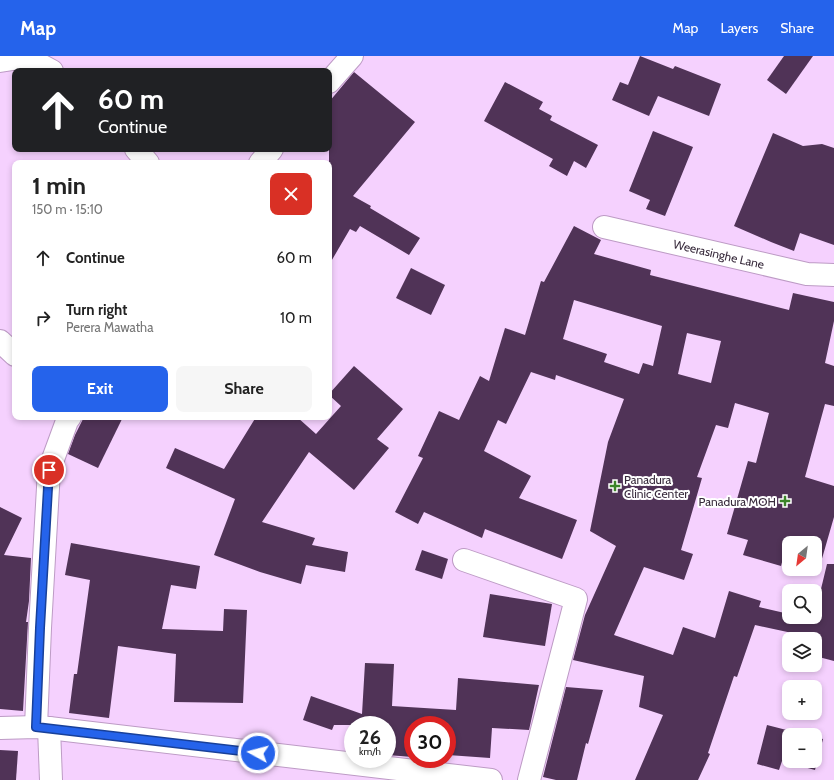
<!DOCTYPE html>
<meta charset="utf-8">
<style>
body{margin:0;font-family:Cabin,sans-serif;background:#f6f6f6;color:#222;height:100vh;display:flex;flex-direction:column;font-size:15px;white-space:nowrap}
*{box-sizing:border-box;margin:0}
p{font-size:13px;color:#767676}
.icon{flex:none;width:22px;height:22px;fill:none;stroke:currentColor;stroke-width:2;stroke-linecap:round;stroke-linejoin:round}
.map{position:relative;flex:1;overflow:hidden}
.panel{position:absolute;left:12px;top:104px;width:320px;height:260px;display:flex;flex-direction:column;background:#fff;border-radius:8px;box-shadow:0 2px 6px #0003}
.panel>*{flex:none}
.top-card{position:absolute;left:12px;top:12px;width:320px;height:84px;border-radius:8px;box-shadow:0 2px 6px #0003;background:#202124;color:#fff;overflow:hidden}
.needle{width:26px;rotate:209deg}
.controls{position:absolute;left:782px;top:480px;display:grid;gap:8px}
.controls a{display:grid;place-items:center;width:40px;height:40px;border-radius:8px;background:#fff;box-shadow:0 2px 6px #0003;font-size:20px}
.speed{position:absolute;left:344px;top:660px;display:flex;gap:8px;font-size:20px;font-weight:700;text-align:center}
.speed>*{display:grid;place-content:center;width:52px;height:52px;border-radius:50%;background:#fff;box-shadow:0 2px 6px #0003;line-height:1}
.speed small{font-size:10px;font-weight:400}
.speed .limit{border:6px solid #d22;background:#fff;color:#111}
.pin{position:absolute;display:grid;place-items:center;width:34px;height:34px;color:#fff;margin:-17px;border:2px solid #fff;border-radius:50%;box-shadow:0 1px 4px #0007}
.me{position:absolute;width:44px;margin:-22px;rotate:277deg;stroke-linejoin:round;filter:drop-shadow(0 0 3px #0008)}
.turn{display:flex;align-items:center;gap:14px;height:84px;padding:0 20px;font-size:18px}
.turn .icon{width:52px;height:52px;stroke-width:2.5}
.turn b{display:block;font-size:28px;line-height:34px}
.round{display:grid;place-items:center;flex:none;width:42px;height:42px;border-radius:8px;background:#f6f6f6}
.summary{display:flex;align-items:center;justify-content:space-between;height:68px;padding:0 20px}
h1{font-size:24px;font-weight:700;line-height:30px}
.action{display:flex;gap:8px;margin-top:auto;padding:8px 20px}
.action a{flex:1;height:46px;border-radius:8px;background:#2563eb;color:#fff;font-size:16px;font-weight:700;line-height:46px;text-align:center}
.action a+a{background:#f6f6f6;color:#222}
ul{padding:0;list-style:none}
li{display:flex;align-items:center;gap:12px;height:60px;padding:0 20px}
li div{flex:1}
li b{display:block;font-size:15px}
li em{font-style:normal}
header{display:flex;align-items:center;gap:24px;box-sizing:border-box;height:56px;padding:0 20px;background:#2563eb;color:#fff}
header strong{font-size:19px}
nav{display:flex;gap:22px;margin-inline-start:auto;font-size:14px}
.map>svg:first-child{display:block}
</style>
<header>
<strong>Map</strong>
<nav><a>Map</a><a>Layers</a><a>Share</a></nav>
</header>
<div class="map">
<svg width="834" height="724" viewBox="0 0 834 724">
<rect width="100%" height="100%" fill="#f5d1fe"/>
<g fill="#503357" fill-rule="evenodd">
<path d="M640,0L673,13L675,10L721,28L709,60L658,40L649,60L612,44L620,26L628,29Z"/>
<path d="M784,0H813L786,38L767,24Z"/>
<path d="M354,16L415,66L353,140L371,150L370,152L420,182L409,199L360,170L356,176L350,173L329,209V46Z"/>
<path d="M505,26L543,46L539,53L552,60L550,64L598,89L586,112L574,105L567,120L549,110L553,103L484,65Z"/>
<path d="M653,75L693,91L665,160L646,153L650,144L629,135Z"/>
<path d="M773,77L803,90L822,88L834,92V189L800,177L794,195L771,186L734,170Z"/>
<path d="M574,170L601,184L594,198L651,214L650,219L789,254L793,237L834,246V265L825,307L834,310V350L825,348L805,421L834,430V461L821,506L815,504V487H789V496L785,495L781,510L743,499L748,484L727,478L748,405L756,407L769,357L735,347L728,372L716,369L697,421L702,422L681,494L693,498L684,524L644,511L614,579L673,599L683,571L715,582L729,535L761,545L759,551L789,558V561H803L815,564V558L827,508H834V605L815,600V583H805L806,580L755,569L737,621L734,620L708,697L710,698L698,724H635L663,659L639,651L644,620L573,604L585,559L616,490L590,475L608,386L624,343L556,319L555,324L531,316L506,368L498,364L484,395L531,420L519,442L577,464L562,503L485,473L482,482L424,456L418,468L395,456L423,402L418,400L439,355L459,364L480,320L489,325L505,272L525,279L541,225L544,226ZM574,244L662,270L653,310L643,307L639,318L604,306L607,298L563,283ZM687,277L721,285L711,327L678,318Z"/>
<path d="M411,212L445,229L431,259L396,242Z"/>
<path d="M354,310L403,353L377,383L389,392L354,434L309,396L262,466L315,482L312,489L348,496L345,516L306,509L301,528L260,516L214,499L235,443L166,412L175,392L224,413L256,361H297L316,378L341,350L329,339V338Z"/>
<path d="M84,361H123L98,412L68,398L75,379Z"/>
<path d="M0,451L22,462L4,499L31,502L29,545L26,566H28L23,655L0,653Z"/>
<path d="M71,487L200,510L196,533L171,529L162,573L223,575L224,553L247,554L243,647L174,646L176,598L118,590L109,662L69,657L74,618H77L90,524L65,519Z"/>
<path d="M422,494L448,503L442,523L415,514Z"/>
<path d="M490,538L552,548L545,590L483,581Z"/>
<path d="M365,607L394,608L392,650L456,654L458,622L539,629L529,674L492,672L490,702L448,699V704L437,703H447V669H413V701L387,699V669H334L332,674L303,664L311,640L362,658Z"/>
<path d="M566,631L603,634L588,688L586,687L577,724H556L543,721Z"/>
<path d="M767,669L806,679H789V705H815V681L823,683L815,714L782,705L779,714L757,708Z"/>
<path d="M0,694L18,695L16,724H0Z"/>
</g>
<g fill="none" stroke-linecap="round" stroke-linejoin="round">
<g stroke="#bd9bc5" stroke-width="24">
<g id="minor">
<path d="M0,5L26,1L52,15"/>
<path d="M329,26L352,0"/>
<path d="M136,93L148,107"/>
<path d="M260,107L272,93"/>
<path id="s1" d="M604,171L807,218L834,219"/>
<path d="M0,285L15,299"/>
<path d="M464,504L576,543L529,724"/>
<path d="M36,671L40,572L49,414L67,365L70,361"/>
<path d="M0,672L36,671L49,672L491,724"/>
<path d="M49,672L51,724"/>
</g>
</g>
<use href="#minor" stroke="#fff" stroke-width="22"/>
</g>
<g fill="none" stroke-linecap="round" stroke-linejoin="round">
<g stroke="#184099" stroke-width="10">
<path id="route" d="M49,414L40,572L36,671L258,697"/>
</g>
<use href="#route" stroke="#2563eb" stroke-width="7"/>
</g>
<g fill="#3c8429" stroke="#fff" stroke-width="1.5">
<path d="M613 424h4v4h4v4h-4v4h-4v-4h-4v-4h4z"/>
<path d="M783 439h4v4h4v4h-4v4h-4v-4h-4v-4h4z"/>
</g>
<g text-anchor="middle" dominant-baseline="central" stroke-width="4" stroke-linejoin="round" paint-order="stroke">
<g font-size="12" fill="#382b3c" stroke="#fff">
<text stroke="none"><textPath href="#s1" startOffset="118">Weerasinghe Lane</textPath></text>
</g>
<g font-size="12" fill="#382b3c" stroke="#fff" text-anchor="start">
<text x="624" y="423">Panadura<tspan x="624" dy="14">Clinic Center</tspan></text>
<text x="776" y="445" text-anchor="end">Panadura MOH</text>
</g>
</g>
</svg>
<div class="controls">
<a><svg class="needle" viewBox="-14 -14 28 28"><path d="M0-13l5 13h-10z" fill="#e53935"/><path d="M0 13l5-13h-10z" fill="#767676"/></svg></a>
<a><svg class="icon" aria-label="search" viewBox="0 0 24 24"><circle cx="10" cy="10" r="6"/><path d="M15 15l6 6"/></svg></a>
<a><svg class="icon" aria-label="layers" viewBox="0 0 24 24"><path d="M12 4l9 5-9 5-9-5zM3 14l9 5 9-5"/></svg></a>
<a>+</a>
<a>−</a>
</div>
<div class="speed"><div>26<small>km/h</small></div><div class="limit">30</div></div>
<div class="pin" style="left:49px;top:414px;background:#d93025"><svg class="icon" aria-label="arrive" viewBox="0 0 24 24"><path d="M6 21V4h12l-3 4 3 4H6"/></svg></div>
<svg class="me" style="left:258px;top:697px" viewBox="-20 -20 40 40"><circle r="17" fill="#2563eb" stroke="#fff" stroke-width="3"/><path d="M0-11L8 9 0 5-8 9z" fill="#fff"/></svg>
<div class="top-card">
<div class="turn"><svg class="icon" aria-label="ahead" viewBox="0 0 24 24"><path d="M12 20V5M6 11l6-6 6 6"/></svg><div><b>60 m</b>Continue</div></div>
</div>
<section class="panel">
<div class="summary"><div><h1>1 min</h1><p>150 m · 15:10</p></div><a class="round" style="background:#d93025;color:#fff"><svg class="icon" aria-label="close" viewBox="0 0 24 24"><path d="M6 6l12 12M18 6L6 18"/></svg></a></div>
<ul>
<li><svg class="icon" aria-label="ahead" viewBox="0 0 24 24"><path d="M12 20V5M6 11l6-6 6 6"/></svg><div><b>Continue</b></div><em>60 m</em></li>
<li><svg class="icon" aria-label="right" viewBox="0 0 24 24"><path d="M7 20v-9h11M14 6l5 5-5 5"/></svg><div><b>Turn right</b><p>Perera Mawatha</p></div><em>10 m</em></li>
</ul>
<div class="action"><a>Exit</a><a>Share</a></div>
</section>
</div>
